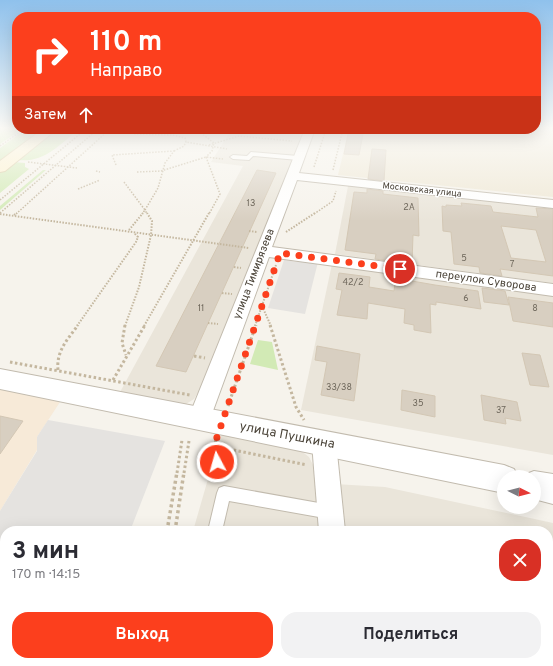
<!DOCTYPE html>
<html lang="ru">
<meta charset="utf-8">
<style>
body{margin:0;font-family:Overpass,sans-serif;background:#f2f2f3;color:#2b2b33;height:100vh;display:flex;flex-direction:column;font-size:15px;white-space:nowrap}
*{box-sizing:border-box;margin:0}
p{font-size:13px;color:#7c7c81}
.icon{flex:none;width:22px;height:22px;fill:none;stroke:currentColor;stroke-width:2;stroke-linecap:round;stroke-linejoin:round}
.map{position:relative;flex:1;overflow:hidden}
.panel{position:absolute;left:0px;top:526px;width:553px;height:140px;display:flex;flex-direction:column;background:#fff;border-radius:16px 16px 0 0;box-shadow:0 4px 16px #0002}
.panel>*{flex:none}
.hud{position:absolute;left:12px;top:12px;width:529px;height:122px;border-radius:16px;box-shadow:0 4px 16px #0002;background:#fc3f1d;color:#fff;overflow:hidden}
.needle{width:26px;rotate:96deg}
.tools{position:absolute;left:497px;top:470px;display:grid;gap:8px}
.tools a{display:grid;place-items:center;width:44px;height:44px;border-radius:50%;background:#fff;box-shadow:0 4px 16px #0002;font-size:20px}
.pin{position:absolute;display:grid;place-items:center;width:34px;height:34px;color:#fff;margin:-17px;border:2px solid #fff;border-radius:50%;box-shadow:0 1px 4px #0007}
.me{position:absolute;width:44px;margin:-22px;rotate:354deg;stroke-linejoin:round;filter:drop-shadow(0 0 3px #0008)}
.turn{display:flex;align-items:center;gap:14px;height:84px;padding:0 12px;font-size:18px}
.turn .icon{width:52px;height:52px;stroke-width:2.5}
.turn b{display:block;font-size:28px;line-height:34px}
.then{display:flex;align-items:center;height:38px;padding:0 12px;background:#0003;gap:8px;font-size:15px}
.round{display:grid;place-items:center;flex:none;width:42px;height:42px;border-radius:16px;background:#f2f2f3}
.overview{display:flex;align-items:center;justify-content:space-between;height:68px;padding:0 12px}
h1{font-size:24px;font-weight:700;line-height:30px}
.cta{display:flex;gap:8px;margin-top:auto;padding:8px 12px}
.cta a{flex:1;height:46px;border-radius:16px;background:#fc3f1d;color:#fff;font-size:16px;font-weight:700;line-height:46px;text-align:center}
.cta a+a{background:#f2f2f3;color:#2b2b33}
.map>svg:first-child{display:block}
</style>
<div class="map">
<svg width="553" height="666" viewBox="0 0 553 666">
<rect width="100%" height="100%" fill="#f6f3ec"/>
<g fill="#eae5da">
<path d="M232,129L302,136L200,389L194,399L186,404L176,405L119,394L243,166L211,162Z"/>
<path d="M348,186L553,208V283L335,254Z"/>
<path d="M332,264L553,295V455L301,410Z"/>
<path d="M221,434L300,450L309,457L314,467L318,483L385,487L553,523V666H239L240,661H548V531H193Z"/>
</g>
<path fill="#f7ead8" d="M0,387L62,399L37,437V450L0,511Z"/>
<path fill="#efe8d6" d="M536,128H553V197L338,175L349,129Z"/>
<g fill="#d2eab5">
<path d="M0,128L22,129L0,144Z"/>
<path d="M26,129H43L0,161V148Z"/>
<path d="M58,129L78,130C58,146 44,163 17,160Z"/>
<path d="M14,162L25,163V167L29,169L0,193V173Z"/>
<path d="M43,170H46L0,210V206Z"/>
<path d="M258,340L272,342L278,370L250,364Z"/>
</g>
<g fill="#e5e3e0">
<path d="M298,259L318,262L305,314L268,308L284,260L297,262Z"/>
<path d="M48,420L165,441L130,531H5V661H78L76,666H0V511L37,451V437Z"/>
</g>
<g fill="#d8cfc1" stroke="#d3c7b4" fill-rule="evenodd">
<path d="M349,129H364L359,155L344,154Z"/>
<path d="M372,149L386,150L384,181L368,179Z"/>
<path d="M257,170L276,173L186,372L156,366Z"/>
<path d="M367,189L383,191V194L418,198L419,236L413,235L412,264L375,259L376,254L345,250L354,192L367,193Z"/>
<path d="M461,203L491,206L493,212L538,217L536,208L553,209V276L500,269L502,276L480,273L479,267L454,264L451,232L443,231L442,206L446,207V205L462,206ZM501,226L536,230L546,262L511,258Z"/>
<path d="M339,273L370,277L369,287L394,291L396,276L412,278V281L435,285L478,291L481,309L436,302V305L430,304L431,333L414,330V325L404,323L405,309L368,303L367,319L337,315L342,290L336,289Z"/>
<path d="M482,288L505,291L509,305L484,302Z"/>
<path d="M508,297L553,303V327L513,321Z"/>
<path d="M317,346L360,354L354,401L321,395L327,362L315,360Z"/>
<path d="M522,353L540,355L549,387L530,385Z"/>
<path d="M402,390L435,396V417L401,410Z"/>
<path d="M481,395L517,402L521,421L505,418L506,424L484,420Z"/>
<path d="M0,416L23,421L0,454Z"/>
</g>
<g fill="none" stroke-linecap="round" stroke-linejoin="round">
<g stroke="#c2bbae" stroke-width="2">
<g id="service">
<path d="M251,152L298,156L301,158L298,160L253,156L249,160L233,159L230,157L233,155L247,156Z"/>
<path d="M224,486L330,505L335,507L337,512L335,517L330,519L229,501L222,531H208L217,493L219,488Z"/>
</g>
</g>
<g stroke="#c2bbae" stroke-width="2">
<g id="minor">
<path d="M305,129H315L299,173L553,200V208L297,180L272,247L553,284V296L269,257L210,419L207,426L199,429L191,426L188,419Z"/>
<path d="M324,432L332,435L336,443L345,531H319L312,443L316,435Z"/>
<path d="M327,661H359L360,666H328Z"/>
</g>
</g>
<g stroke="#c2bbae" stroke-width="2">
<g id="tertiary">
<path d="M0,369L504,465L514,469L518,477H504V493L0,389Z"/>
<path d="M534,471L553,474V504L534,499V477H523L524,475Z"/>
</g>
</g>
<g stroke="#d6c79b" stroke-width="2">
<path id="secondary" d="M43,129H57L5,171L0,172V161Z"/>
</g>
<g stroke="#c4b79f" stroke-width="1.5" stroke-dasharray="1.5 1.5" stroke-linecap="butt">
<path d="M98,129L117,131"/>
<path d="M196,129L214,143L212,151L206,157"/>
<path d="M134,134L173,135L185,138L186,142L227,149"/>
<path d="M209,145L239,136L292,141"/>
<path d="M0,146L24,129"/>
<path d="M174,151L184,146L186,142"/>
<path d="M206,157L220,194L209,214"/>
<path d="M28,162L77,168"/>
<path d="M116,165L112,155L174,151L165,163L158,188L145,210L147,214"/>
<path d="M314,167L326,129"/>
<path d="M333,170L343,129"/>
<path d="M96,171L100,172"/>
<path d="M137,172L161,171L206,157L223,159"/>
<path d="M124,182L145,210L142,214"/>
<path d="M78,189L100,180"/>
<path d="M0,200L86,129"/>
<path d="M0,213L98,129"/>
<path d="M16,214L110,129"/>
<path d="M314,214L333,201L336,191"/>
</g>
<g stroke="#c4b79f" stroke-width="2" stroke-dasharray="1.5 1.5" stroke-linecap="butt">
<path d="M0,214L249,248"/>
<path d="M14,215L17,213"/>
<path d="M129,230L143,213"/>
<path d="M249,231L257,232"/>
<path d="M286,232L315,213"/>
<path d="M234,267L241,268"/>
<path d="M222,293L232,294"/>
<path d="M262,306L271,326"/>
<path d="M208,323L218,324"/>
<path d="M77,326L136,242L138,237L134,233"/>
<path d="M125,326L139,287L151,235L152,221L147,213"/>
<path d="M144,326L209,213"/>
<path d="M255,326L276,265"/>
</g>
<g stroke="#c4b79f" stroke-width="3" stroke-dasharray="2.5 2.5" stroke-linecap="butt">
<path d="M125,325L122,343L126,355"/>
<path d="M270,325L296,407L304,420"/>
<path d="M194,356L205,358"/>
<path d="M10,362L190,395"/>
<path d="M58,370C56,351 68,339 78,325"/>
<path d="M113,380L145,325"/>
<path d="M228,406L256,325"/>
<path d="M216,440L214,446L220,473"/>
<path d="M214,446L307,465"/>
<path d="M177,473L182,440"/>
<path d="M184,473L189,441"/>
</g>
<g stroke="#c4b79f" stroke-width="3.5" stroke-dasharray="3 3" stroke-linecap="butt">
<path d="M219,472L221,480"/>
<path d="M167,531L177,472"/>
<path d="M175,531L184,472"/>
<path d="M137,666L138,661"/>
<path d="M146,666L147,661"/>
<path d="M242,666L243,661"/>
</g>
<use href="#service" fill="#fff" fill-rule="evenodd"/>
<use href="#minor" fill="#fff" fill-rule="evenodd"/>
<use href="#tertiary" fill="#fff" fill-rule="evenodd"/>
<use href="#secondary" fill="#fff3cd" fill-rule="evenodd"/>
</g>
<linearGradient id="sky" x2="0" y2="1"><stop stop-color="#8fc1ec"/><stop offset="0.58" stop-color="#fbfaf6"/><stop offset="1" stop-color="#fbfaf6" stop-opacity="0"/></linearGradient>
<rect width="553" height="221" fill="url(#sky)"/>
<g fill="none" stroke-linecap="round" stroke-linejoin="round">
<path stroke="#fc3f1d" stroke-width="7" stroke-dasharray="0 12.6" d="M217,462L214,446L280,253L400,269"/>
</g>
<g text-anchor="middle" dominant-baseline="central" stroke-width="3" stroke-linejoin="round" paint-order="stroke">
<g font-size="9" fill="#4b4439" stroke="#fff">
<text transform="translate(422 190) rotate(6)">Московская улица</text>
</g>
<g font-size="9" fill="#6e675b">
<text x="251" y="203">13</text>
<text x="409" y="207">2А</text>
<text x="464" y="258">5</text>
<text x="512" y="264">7</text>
<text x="353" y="282">42/2</text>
<text x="466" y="298">6</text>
<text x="201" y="308">11</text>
<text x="535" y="308">8</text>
<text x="339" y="387">33/38</text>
<text x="418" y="403">35</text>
<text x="501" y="410">37</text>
</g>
<g font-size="11" fill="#4b4439" stroke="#fff">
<text transform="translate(254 274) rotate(-69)">улица Тимирязева</text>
<text transform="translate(486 281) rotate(8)">переулок Суворова</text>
</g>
<g font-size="13" fill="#4b4439" stroke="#fff">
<text transform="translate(287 436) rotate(11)">улица Пушкина</text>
</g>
</g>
</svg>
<div class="tools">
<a><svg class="needle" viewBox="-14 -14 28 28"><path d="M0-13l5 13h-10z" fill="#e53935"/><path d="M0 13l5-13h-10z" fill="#7c7c81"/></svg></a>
</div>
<div class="pin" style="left:400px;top:269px;background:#d93025"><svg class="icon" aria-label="arrive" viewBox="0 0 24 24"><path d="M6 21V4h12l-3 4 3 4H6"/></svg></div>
<svg class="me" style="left:217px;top:462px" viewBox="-20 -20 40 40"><circle r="17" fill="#fc3f1d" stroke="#fff" stroke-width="3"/><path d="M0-11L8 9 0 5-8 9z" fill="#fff"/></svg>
<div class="hud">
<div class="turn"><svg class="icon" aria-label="right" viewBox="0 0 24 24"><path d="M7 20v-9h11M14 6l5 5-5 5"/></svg><div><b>110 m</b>Направо</div></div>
<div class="then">Затем<svg class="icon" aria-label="ahead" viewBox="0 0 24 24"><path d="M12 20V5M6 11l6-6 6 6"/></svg></div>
</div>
<section class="panel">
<div class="overview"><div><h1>3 мин</h1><p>170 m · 14:15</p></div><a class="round" style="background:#d93025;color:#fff"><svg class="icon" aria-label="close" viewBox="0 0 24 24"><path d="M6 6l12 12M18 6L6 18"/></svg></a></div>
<div class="cta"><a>Выход</a><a>Поделиться</a></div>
</section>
</div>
